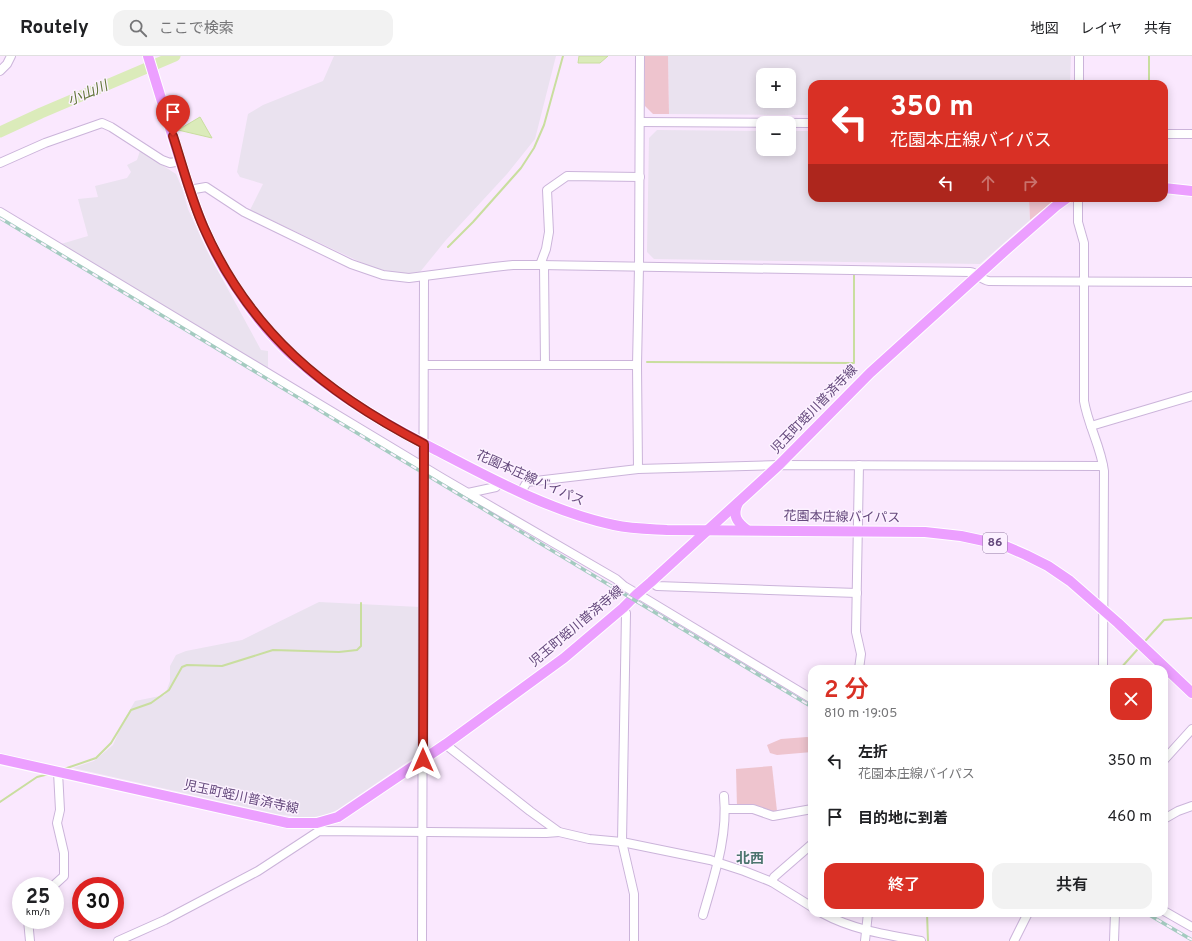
<!DOCTYPE html>
<html lang="ja">
<meta charset="utf-8">
<style>
body{margin:0;font-family:Overpass,"Noto Sans JP",sans-serif;background:#f2f2f2;color:#202124;height:100vh;display:flex;flex-direction:column;font-size:15px;white-space:nowrap}
*{box-sizing:border-box;margin:0}
p{font-size:13px;color:#757577}
.icon{flex:none;width:22px;height:22px;fill:none;stroke:currentColor;stroke-width:2;stroke-linecap:round;stroke-linejoin:round}
.map{position:relative;flex:1;overflow:hidden}
.details{position:absolute;left:808px;top:609px;width:360px;height:252px;display:flex;flex-direction:column;background:#fff;border-radius:12px;box-shadow:0 2px 10px #0003}
.details>*{flex:none}
.top-card{position:absolute;left:808px;top:24px;width:360px;height:122px;border-radius:12px;box-shadow:0 2px 10px #0003;background:#d93025;color:#fff;overflow:hidden}
.fabs{position:absolute;left:756px;top:12px;display:grid;gap:8px}
.fabs a{display:grid;place-items:center;width:40px;height:40px;border-radius:8px;background:#fff;box-shadow:0 2px 10px #0003;font-size:20px}
.speed{position:absolute;left:12px;top:821px;display:flex;gap:8px;font-size:20px;font-weight:700;text-align:center}
.speed>*{display:grid;place-content:center;width:52px;height:52px;border-radius:50%;background:#fff;box-shadow:0 2px 10px #0003;line-height:1}
.speed small{font-size:10px;font-weight:400}
.speed .limit{border:6px solid #d22;background:#fff;color:#111}
.pin{position:absolute;display:grid;place-items:center;width:34px;height:34px;color:#fff;margin:-41px -17px;border-radius:50% 50% 50% 0;rotate:-45deg;box-shadow:0 0 4px #0007}
.pin .icon{rotate:45deg}
.me{position:absolute;width:44px;margin:-22px;rotate:0deg;stroke-linejoin:round;filter:drop-shadow(0 0 3px #0008)}
.turn{display:flex;align-items:center;gap:14px;height:84px;padding:0 16px;font-size:18px}
.turn .icon{width:52px;height:52px;stroke-width:2.5}
.turn b{display:block;font-size:28px;line-height:34px}
.lanes{display:flex;align-items:center;height:38px;padding:0 16px;background:#0003;justify-content:center;gap:20px;direction:ltr}
.lanes .off{opacity:.35}
.round{display:grid;place-items:center;flex:none;width:42px;height:42px;border-radius:12px;background:#f2f2f2}
.head{display:flex;align-items:center;justify-content:space-between;height:68px;padding:0 16px}
h1{font-size:24px;font-weight:600;line-height:30px;color:#d93025}
.action{display:flex;gap:8px;margin-top:auto;padding:8px 16px}
.action a{flex:1;height:46px;border-radius:12px;background:#d93025;color:#fff;font-size:16px;font-weight:600;line-height:46px;text-align:center}
.action a+a{background:#f2f2f2;color:#202124}
ul{padding:0;list-style:none}
li{display:flex;align-items:center;gap:12px;height:56px;padding:0 16px}
li div{flex:1}
li b{display:block;font-size:15px}
li em{font-style:normal}
header{display:flex;align-items:center;gap:24px;box-sizing:border-box;height:56px;padding:0 20px;background:#fff;border-bottom:1px solid #e0e0e0}
header strong{font-size:19px}
nav{display:flex;gap:22px;margin-inline-start:auto;font-size:14px}
.search{width:280px;height:36px;background:#f2f2f2;display:flex;align-items:center;gap:10px;box-sizing:border-box;padding:0 14px;border-radius:12px;color:#757577;font-size:15px}
.map>svg:first-child{display:block}
</style>
<header>
<strong>Routely</strong>
<div class="search"><svg class="icon" aria-label="search" viewBox="0 0 24 24"><circle cx="10" cy="10" r="6"/><path d="M15 15l6 6"/></svg>ここで検索</div>
<nav><a>地図</a><a>レイヤ</a><a>共有</a></nav>
</header>
<div class="map">
<svg width="1192" height="885" viewBox="0 0 1192 885">
<rect width="100%" height="100%" fill="#fae8fe"/>
<g fill="#eae2ef" fill-rule="evenodd">
<path d="M334,0H556L535,83L507,118L446,184L420,216L406,218L373,212L250,154L263,128L240,121L237,116L248,58L263,49L323,25Z"/>
<path d="M668,0H1071L1070,28H812V59L669,58ZM763,19H789V45H763Z"/>
<path d="M657,74L763,75V93H789V75H812V142H1029L1030,164L980,208L654,203L647,196L649,82Z"/>
<path d="M140,95L176,118L182,132L188,153L206,193L261,294L268,295V313L61,188L88,180L78,143L98,141L95,130L127,122L131,116L127,109L137,104Z"/>
<path d="M319,546L420,551L419,698L337,754L324,760L304,762L277,758L73,712L94,705L113,689L124,664L135,645L165,639L170,625V610L176,599L186,595L242,584Z"/>
</g>
<g fill="#eec4ce">
<path d="M645,0H668L669,58H653L645,50Z"/>
<path d="M1029,142H1057L1030,164Z"/>
<path d="M807,681L812,682V696L777,699L770,697L767,689L781,683Z"/>
<path d="M772,710L777,755L770,756L737,751L736,713Z"/>
</g>
<g fill="#dbebba" stroke="#c9de9f">
<path d="M579,0H608L600,7H578Z"/>
<path d="M200,61L212,82L178,74Z"/>
</g>
<g fill="none" stroke-linecap="round" stroke-linejoin="round">
<g stroke="#c9de9f" stroke-width="2">
<path d="M1149,28V0"/>
<path d="M448,191L473,166L521,112L534,92L544,69L563,0"/>
<path d="M647,306L854,307V219"/>
<path d="M1146,584L1164,564L1192,562"/>
<path d="M1120,613L1137,594"/>
<path d="M64,713L96,702L111,687L131,654L151,647L169,634L182,611L187,609L222,610L273,594L339,596L357,594L361,590V547"/>
<path d="M0,746L37,721L49,718"/>
<path d="M927,857L928,885"/>
</g>
<path stroke="#dbebba" stroke-width="11" d="M0,76L41,57L175,0"/>
<g stroke="#cbb4da" stroke-width="10">
<g id="minor">
<path d="M0,15L7,8L11,0"/>
<path d="M1079,28V0"/>
<path d="M640,66L812,67"/>
<path d="M1164,78H1192"/>
<path d="M0,107L45,87L102,67L111,71L162,104L170,107L181,105"/>
<path d="M189,134L206,131L244,156L351,208L383,219L409,222L494,211L513,209H540L970,216C978,217 981,224 989,225L1192,226"/>
<path d="M1078,142V166L1084,187V345C1088,369 1101,391 1104,415L1103,613"/>
<path d="M0,156L442,422L616,523L624,530L641,540L812,643"/>
<path d="M540,209L546,193L549,176L547,134L567,120L640,121"/>
<path d="M544,209L545,309"/>
<path d="M424,309H637"/>
<path d="M1091,370L1192,340"/>
<path d="M859,409L856,576L861,598L859,613"/>
<path d="M638,413L637,309L639,211L640,0"/>
<path d="M521,436L527,426L638,413L779,409L1103,410"/>
<path d="M468,437L496,431L499,426"/>
<path d="M651,526L657,530L857,537"/>
<path d="M623,552L626,557L622,786L634,838V885"/>
<path d="M446,688L450,692L530,755L559,776L589,783L622,786L710,804L744,815L772,826L812,851"/>
<path d="M1164,704L1192,673"/>
<path d="M725,753H753L773,760L812,753"/>
<path d="M1164,763L1178,755L1192,750"/>
<path d="M772,826L774,821L812,788"/>
<path d="M53,830L64,820V797L57,767L60,754L58,716"/>
<path d="M1164,855L1192,871"/>
<path d="M822,857C853,874 887,879 921,885"/>
<path d="M703,859C714,820 728,781 724,740"/>
<path d="M28,864L30,885"/>
<path d="M118,885L165,864L258,815L319,775L546,777L559,776"/>
<path d="M422,885L424,221"/>
<path d="M865,885L868,857"/>
<path d="M1014,885L1028,857"/>
<path d="M1114,885L1115,857"/>
</g>
</g>
<g stroke="#fff" stroke-width="12">
<g id="major">
<path d="M148,0C158,33 168,65 178,98C191,139 204,180 227,218C245,247 270,280 296,303C338,341 386,368 436,394C492,423 552,456 614,469C632,473 650,473 667,474L925,476L961,480L1003,489L1026,499L1048,510L1070,525L1118,567L1192,637"/>
<path d="M1164,132L1192,135"/>
<path d="M738,447C732,460 737,466 747,474"/>
<path d="M0,703L288,767H317L338,761L446,688L564,602L623,552L637,538L651,526L779,409L870,317L1007,193L1056,150L1067,142"/>
</g>
</g>
<use href="#minor" stroke="#fff" stroke-width="8"/>
<use href="#major" stroke="#ec9fff" stroke-width="10"/>
<g stroke="#a4cbc0" stroke-width="3.5">
<g id="rail">
<path d="M0,162L812,651"/>
<path d="M1146,857L1192,884"/>
</g>
</g>
<use href="#rail" stroke="#fcf1ff" stroke-width="2" stroke-dasharray="6" stroke-linecap="butt"/>
</g>
<g fill="none" stroke-linecap="round" stroke-linejoin="round">
<g stroke="#8d1f18" stroke-width="10">
<path id="route" d="M173,80C183,111 191,143 204,172C250,276 325,337 424,388L423,704"/>
</g>
<use href="#route" stroke="#d93025" stroke-width="7"/>
</g>
<g text-anchor="middle" dominant-baseline="central" stroke-width="3" stroke-linejoin="round" paint-order="stroke">
<rect fill="#fcf1ff" stroke="#927ba3" stroke-width="1" x="983" y="477" width="24" height="20" rx="3"/>
<g font-size="12" font-weight="bold" fill="#64487c">
<text x="995" y="487">86</text>
</g>
<g font-size="13" fill="#64487c" stroke="#fcf1ff">
<text transform="translate(815 354) rotate(-46)">児玉町蛭川普済寺線</text>
<text transform="translate(530 423) rotate(24)">花園本庄線バイパス</text>
<text transform="translate(842 462) rotate(1)">花園本庄線バイパス</text>
<text transform="translate(577 571) rotate(-40)">児玉町蛭川普済寺線</text>
<text transform="translate(241 742) rotate(12)">児玉町蛭川普済寺線</text>
</g>
<g font-size="14" font-style="italic" fill="#5e7434" stroke="#fcf1ff">
<text transform="translate(88 38) rotate(-23)">小山川</text>
</g>
<g font-size="14" font-weight="bold" fill="#4b746e" stroke="#fcf1ff">
<text x="750" y="803">北西</text>
</g>
</g>
</svg>
<div class="fabs">
<a>+</a>
<a>−</a>
</div>
<div class="speed"><div>25<small>km/h</small></div><div class="limit">30</div></div>
<div class="pin" style="left:173px;top:80px;background:#d93025"><svg class="icon" aria-label="arrive" viewBox="0 0 24 24"><path d="M6 21V4h12l-3 4 3 4H6"/></svg></div>
<svg class="me" style="left:423px;top:704px" viewBox="-20 -20 40 40"><path d="M0-17L14 15 0 8-14 15z" fill="#d93025" stroke="#fff" stroke-width="4"/></svg>
<div class="top-card">
<div class="turn"><svg class="icon" aria-label="left" viewBox="0 0 24 24"><path d="M17 20v-9H6M10 6l-5 5 5 5"/></svg><div><b>350 m</b>花園本庄線バイパス</div></div>
<div class="lanes"><svg class="icon" aria-label="left" viewBox="0 0 24 24"><path d="M17 20v-9H6M10 6l-5 5 5 5"/></svg><svg class="icon off" aria-label="ahead" viewBox="0 0 24 24"><path d="M12 20V5M6 11l6-6 6 6"/></svg><svg class="icon off" aria-label="right" viewBox="0 0 24 24"><path d="M7 20v-9h11M14 6l5 5-5 5"/></svg></div>
</div>
<section class="details">
<div class="head"><div><h1>2 分</h1><p>810 m · 19:05</p></div><a class="round" style="background:#d93025;color:#fff"><svg class="icon" aria-label="close" viewBox="0 0 24 24"><path d="M6 6l12 12M18 6L6 18"/></svg></a></div>
<ul>
<li><svg class="icon" aria-label="left" viewBox="0 0 24 24"><path d="M17 20v-9H6M10 6l-5 5 5 5"/></svg><div><b>左折</b><p>花園本庄線バイパス</p></div><em>350 m</em></li>
<li><svg class="icon" aria-label="arrive" viewBox="0 0 24 24"><path d="M6 21V4h12l-3 4 3 4H6"/></svg><div><b>目的地に到着</b></div><em>460 m</em></li>
</ul>
<div class="action"><a>終了</a><a>共有</a></div>
</section>
</div>
